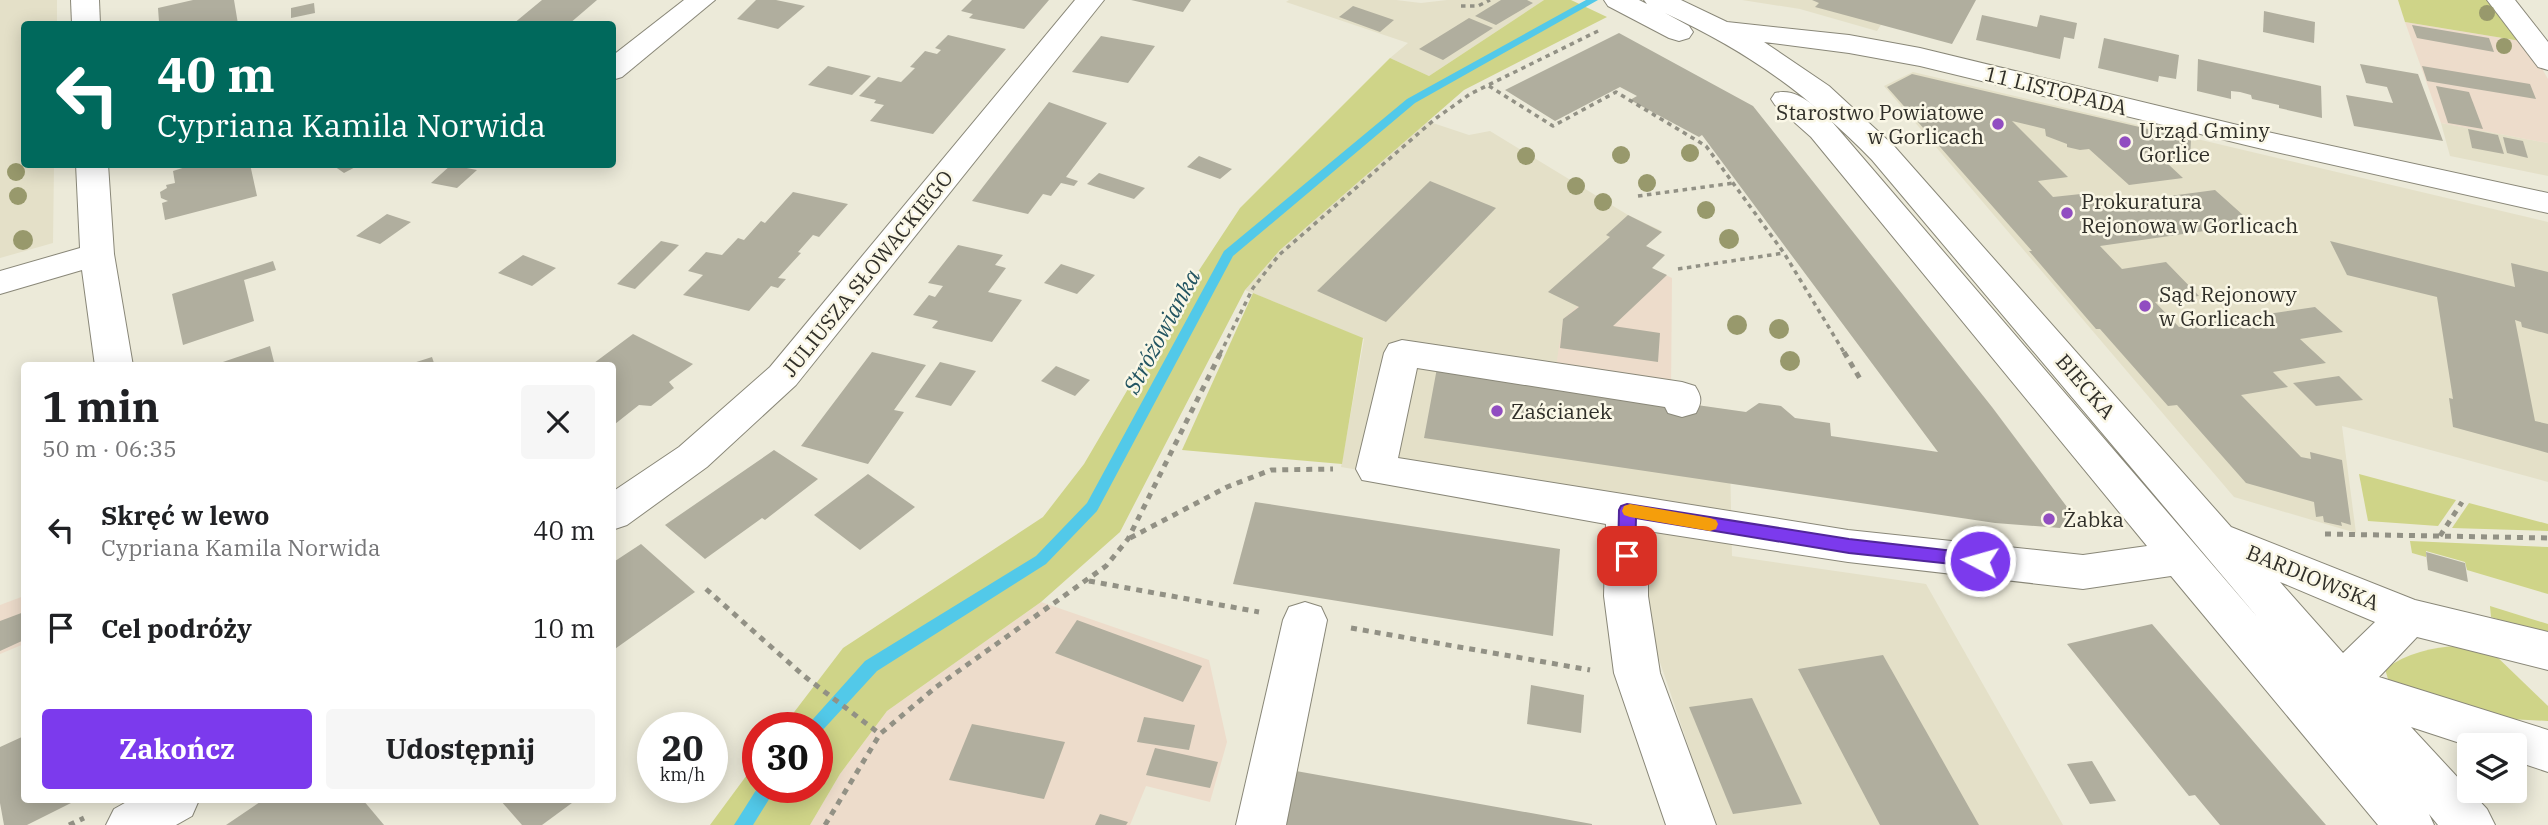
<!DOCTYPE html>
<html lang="pl">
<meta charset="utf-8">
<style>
body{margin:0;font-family:"IBM Plex Serif",serif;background:#f6f6f6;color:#202124;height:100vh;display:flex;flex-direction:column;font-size:26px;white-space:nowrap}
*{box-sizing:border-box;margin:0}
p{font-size:23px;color:#757577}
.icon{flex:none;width:38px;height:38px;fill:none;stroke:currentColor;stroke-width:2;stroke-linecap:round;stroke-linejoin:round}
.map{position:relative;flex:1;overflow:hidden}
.drawer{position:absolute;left:21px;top:362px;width:595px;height:441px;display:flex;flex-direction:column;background:#fff;border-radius:7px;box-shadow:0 4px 18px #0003}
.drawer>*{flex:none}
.hud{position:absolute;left:21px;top:21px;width:595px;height:147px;border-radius:7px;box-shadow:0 4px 18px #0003;background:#00695c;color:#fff;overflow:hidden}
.fabs{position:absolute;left:2457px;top:733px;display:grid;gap:14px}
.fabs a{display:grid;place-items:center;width:70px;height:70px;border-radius:7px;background:#fff;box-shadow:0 4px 18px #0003;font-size:35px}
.speed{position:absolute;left:637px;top:712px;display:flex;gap:14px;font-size:35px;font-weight:700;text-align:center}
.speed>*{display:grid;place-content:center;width:91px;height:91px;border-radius:50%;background:#fff;box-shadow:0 4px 18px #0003;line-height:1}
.speed small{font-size:18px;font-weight:400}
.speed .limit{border:10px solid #d22;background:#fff;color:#111}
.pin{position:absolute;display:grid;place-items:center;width:60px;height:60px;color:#fff;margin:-30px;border-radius:14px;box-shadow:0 4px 10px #0006}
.me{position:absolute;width:77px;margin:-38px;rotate:276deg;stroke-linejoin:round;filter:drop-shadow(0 0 5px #0008)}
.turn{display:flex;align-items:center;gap:24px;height:147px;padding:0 21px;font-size:32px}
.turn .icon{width:91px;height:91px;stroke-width:2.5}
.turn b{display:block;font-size:49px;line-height:60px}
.round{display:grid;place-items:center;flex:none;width:74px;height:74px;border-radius:7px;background:#f6f6f6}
.head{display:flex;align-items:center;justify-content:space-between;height:119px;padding:0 21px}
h1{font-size:42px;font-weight:700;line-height:52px}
.cta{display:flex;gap:14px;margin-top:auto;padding:14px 21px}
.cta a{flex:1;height:80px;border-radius:7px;background:#7c3aed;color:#fff;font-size:28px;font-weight:700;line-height:80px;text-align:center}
.cta a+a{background:#f6f6f6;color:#202124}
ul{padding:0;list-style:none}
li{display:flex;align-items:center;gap:21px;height:98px;padding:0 21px}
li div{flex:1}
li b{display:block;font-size:26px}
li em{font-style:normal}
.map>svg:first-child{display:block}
</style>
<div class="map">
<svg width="2548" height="825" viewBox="0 0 2548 825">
<rect width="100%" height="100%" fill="#ecead9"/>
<g fill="#e4e0c8">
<path d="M0,0H57V24H24V164L54,165L53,243L0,258Z"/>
<path d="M1289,0H1396L1421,3L1447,0H1544L1429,76L1390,58L1408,43L1286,2Z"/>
<path d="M1742,0H1897L1877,31L1800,9Z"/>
<path d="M1913,72L2548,222V482L2342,426L2356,533L2234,497L1884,86Z"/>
<path d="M1427,121L1469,135L1490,131L1628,215L1662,231L1565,319L1671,401L1729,410L1732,556L1926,584L2063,825H1715L1644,615L1654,546V520L1341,467L1364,339L1245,290L1280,250Z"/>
<path d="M2441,123L2548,143V176L2450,156Z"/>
</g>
<g fill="#eddccb">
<path d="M2405,22L2527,42L2548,79V143L2441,123Z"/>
<path d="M1632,259L1672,278L1671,392L1555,374L1563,319Z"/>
<path d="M24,596V644L0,654V605Z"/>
<path d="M1041,602L1209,660L1227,742L1210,802L1146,786L1130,825H810L840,774L887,711Z"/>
</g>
<g fill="#cfd488">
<path d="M1544,0H1571L1607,17L1464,90L1280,250L1245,290L1120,532L1041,602L887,711L840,774L810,825H710L758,760V788H817V728H782L843,648L1043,517L1084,464L1186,290L1240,208L1390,58L1429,76Z"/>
<path d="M2398,0H2491L2527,42L2405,22Z"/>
<path d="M1253,293L1363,338L1342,464L1182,450Z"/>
<path d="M2359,474L2456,500L2438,526L2368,521Z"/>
<path d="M2469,503L2548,524V531L2452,528Z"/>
<path d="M2410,541L2548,547V594L2467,570L2465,562L2426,551V557L2412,553Z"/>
<path d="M2490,606L2548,624V635L2491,617Z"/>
<path d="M2459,646L2492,652L2548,706V721L2509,719L2396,687L2388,679L2385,669C2407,653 2432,647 2459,646Z"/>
</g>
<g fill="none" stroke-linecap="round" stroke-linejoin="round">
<g fill="#52c9e9" fill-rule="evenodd">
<path d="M1586,0H1598L1415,103L1233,256L1097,511L1046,564L877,671L820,733L817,734V728H805L865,661L1036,556L1087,503L1224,251L1407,99Z"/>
<path d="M758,787L776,788L753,825H734Z"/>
</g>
</g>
<g fill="#b0ae9e">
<path d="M193,0H234L238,24H156L159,22L158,8Z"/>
<path d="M542,0H597L569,24H513Z"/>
<path d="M756,0H776L805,6L778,29L737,19Z"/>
<path d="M972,0H1049L1024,29L969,18L973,14L961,11Z"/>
<path d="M1131,0H1191L1183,12Z"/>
<path d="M1501,0H1527L1533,3L1496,25L1475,16Z"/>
<path d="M1812,0H1976L1952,44L1815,7L1819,3Z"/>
<path d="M314,3L315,13L291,18V8Z"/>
<path d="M1353,6L1394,20L1380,32L1339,17Z"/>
<path d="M2264,11L2315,22L2314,43L2263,32Z"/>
<path d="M1982,15L2037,27L2040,15L2077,23L2074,39L2064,37L2060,59L1976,40Z"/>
<path d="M1469,18L1493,28L1443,60L1419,49Z"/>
<path d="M2412,25L2489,38L2494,52L2417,38Z"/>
<path d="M1619,33L1753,106L1992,407L2070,511L2060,528L1995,523L1424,438L1437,368L1746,412L1759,403L1781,406L1795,418L1830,423L1831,436L1938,452L1702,135L1699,137L1630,100L1637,96L1620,87L1555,121L1505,90Z"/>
<path d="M948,35L1006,49L933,134L870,121L884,105L874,103L876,100L859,96L878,77L901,82L915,68L910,67L925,51L937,54L941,50L935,48Z"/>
<path d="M1101,36L1155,46L1128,83L1072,72Z"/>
<path d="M2104,38L2179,55L2176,79L2159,76L2158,82L2098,68Z"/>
<path d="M2198,59L2321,86L2322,118L2279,108V105L2252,99L2251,95L2240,92L2231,91V99L2197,91Z"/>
<path d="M2360,64L2418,74L2443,141L2354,126L2346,95L2393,103L2387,87L2366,83Z"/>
<path d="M828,66L871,76L852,95L808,85Z"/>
<path d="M2422,66L2530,84L2536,99L2427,81Z"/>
<path d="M1912,74L2191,139L2190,161L2168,164L2183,178L2129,185L2089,149L2080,150L2067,147V144L2046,136L2045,129L2012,121L2068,177L2038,181L2053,197L2090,193L2102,205L2215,190L2253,224L2100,246L2122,269L2166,262L2199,296L2155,302L2179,327L2315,307L2343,332L2300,339L2326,363L2273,372L2288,387L2241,395L2301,457L2311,459L2310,452L2342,460L2351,525L2341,522L2342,526L2324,522L2323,516L2316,517L2314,502L2246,483L2177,405L2168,406L2100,329H2096L2029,251H2032L1887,87Z"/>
<path d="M2436,86L2469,92L2483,129L2448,123Z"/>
<path d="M1049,102L1107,123L1066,177L1078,181L1074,186L1061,183L1051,196L1043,194L1028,214L972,201Z"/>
<path d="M2468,129L2498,135L2504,154L2472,148Z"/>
<path d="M2503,137L2523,141L2528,158L2507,153Z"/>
<path d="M1199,156L1232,169L1220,179L1187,167Z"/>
<path d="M195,164H250L257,196L165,220L162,203L168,201L161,198L160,192L167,188L166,185L175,183L173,171Z"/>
<path d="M331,164H361L344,173Z"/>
<path d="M451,165L477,170L457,188L431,183Z"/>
<path d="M1099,173L1145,188L1134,199L1087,184Z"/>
<path d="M1430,181L1496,208L1386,322L1317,291Z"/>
<path d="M793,192L848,204L819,237L813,235L798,252L801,253L778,278L786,279L778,288L771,286L749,311L683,295L703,275L688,271L706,252L722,255L738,238L744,240L761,221L765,223Z"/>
<path d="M387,214L411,222L380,244L356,236Z"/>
<path d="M1628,215L1662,232L1646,246L1665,255L1652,268L1667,275L1613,326L1660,333L1658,362L1560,348L1563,319L1579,307L1548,292L1610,237L1606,235Z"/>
<path d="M661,241L679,245L635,289L617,284Z"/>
<path d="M2330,241L2515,287L2511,263L2548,272V334L2522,327L2521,322L2515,320L2535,421L2548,424V453L2453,427L2449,398L2453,399L2437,297L2347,275Z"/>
<path d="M958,245L1003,255L995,265L1006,268L988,292L1022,300L992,342L932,328L938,321L913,315L929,295L935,297L943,286L928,283Z"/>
<path d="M523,255L556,268L532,286L498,273Z"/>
<path d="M273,261L276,270L244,280L254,321L183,345L172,294Z"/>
<path d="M1061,264L1095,275L1077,294L1044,283Z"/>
<path d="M633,334L693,364L669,382L674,388L651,406L639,405L615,424L612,366H590Z"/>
<path d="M270,346L275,366H214V365Z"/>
<path d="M872,352L926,365L894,410L904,412L868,464L801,446Z"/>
<path d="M432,357L435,366H407V365Z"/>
<path d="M940,362L976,371L951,406L915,397Z"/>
<path d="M1056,366L1090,380L1075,396L1041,381Z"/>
<path d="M2339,376L2363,400L2316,406L2293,383Z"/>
<path d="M774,450L818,479L765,520L762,518L705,559L665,525Z"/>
<path d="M868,474L915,507L860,550L814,515Z"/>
<path d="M1255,502L1560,549L1553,636L1233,584Z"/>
<path d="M641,544L695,592L612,651V563Z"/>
<path d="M2426,552L2465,563L2468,582L2428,570Z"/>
<path d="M24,612V640L0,651V621Z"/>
<path d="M1077,620L1202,666L1183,702L1055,653Z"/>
<path d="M2152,624L2278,770L2326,825H2220L2195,795L2189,796L2067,644Z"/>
<path d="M1883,655L1979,825H1880L1798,669Z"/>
<path d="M1531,685L1584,695L1581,733L1527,724Z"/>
<path d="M1752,698L1802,804L1733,814L1689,707Z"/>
<path d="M1144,717L1195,725L1189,750L1137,742Z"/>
<path d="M972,724L1065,742L1044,799L949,780Z"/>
<path d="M24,736V800H77L27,825H4L0,803V747Z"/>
<path d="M1155,748L1218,762L1210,788L1146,775Z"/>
<path d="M2092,761L2116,801L2090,804L2067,764Z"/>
<path d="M1296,771L1592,824V825H1284Z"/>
<path d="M263,800H363L384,825H226Z"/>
<path d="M500,800H576L542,825H522Z"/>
<path d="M1100,814L1128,822L1126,825H1095Z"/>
</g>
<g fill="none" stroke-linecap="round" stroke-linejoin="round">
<g stroke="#898778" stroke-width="2">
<g id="minor">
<path d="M71,0H99L100,24H72Z"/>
<path d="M684,0H715L622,77L612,80V56Z"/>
<path d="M1075,0H1104L796,385L707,467L627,525L612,530V492L679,447L770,367Z"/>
<path d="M1604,0H1639L1647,4L1644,0H1681L1727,22L1849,35L1920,48L2254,129L2548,193V213L2254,147L1920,66L1849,53L1764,42L1829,86L1894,146L2231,527L2415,600L2548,632V670L2417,637L2379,677L2548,730V772L2515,761V746H2469L2411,727L2487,809L2495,825H2438L2429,814L2434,825H2378L2171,576L2083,589L1848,562L1648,531V596L1660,673L1716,825H1666L1614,673L1604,596L1606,524L1362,480L1356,469L1384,353L1389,344L1402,340L1682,382L1695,386C1702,397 1702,402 1696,413L1682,417L1668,413L1665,407L1417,368L1398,458L1848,530L2083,555L2147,546L1811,137L1775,105L1771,99L1775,93C1799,87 1816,109 1833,123L2259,619L1872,160C1807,94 1749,52 1665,13L1689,26L1693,32L1689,38L1679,41L1669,38L1608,6ZM2280,582L2375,622L2343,653Z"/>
<path d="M2487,0H2515L2548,42V70L2538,67Z"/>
<path d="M76,164H108L114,254L133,366H95L82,270L0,294V271L80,248Z"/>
<path d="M1305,602L1321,607L1327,620L1286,825H1236L1283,620L1289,607Z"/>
<path d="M130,800H199L192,816L176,825H106L114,809Z"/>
</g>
</g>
<g stroke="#929185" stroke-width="3.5" stroke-dasharray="4.5 4.5" stroke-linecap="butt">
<path d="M1461,6H1478L1490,0"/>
<path d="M1489,86L1553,126L1616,92L1706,146L1784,253L1845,354"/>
<path d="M1638,196L1734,183"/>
<path d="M1678,269L1784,253"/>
<path d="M1220,354L1253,288L1279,255L1435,119L1470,94L1600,30"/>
</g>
<g stroke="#929185" stroke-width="5" stroke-dasharray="6 6" stroke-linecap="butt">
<path d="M1844,352L1862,382"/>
<path d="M2325,534L2548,538"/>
<path d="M2440,536L2462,502"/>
<path d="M1130,538L1227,487L1271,470L1333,469"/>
<path d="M1089,581L1259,612"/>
<path d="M706,589L804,676L880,734"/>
<path d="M1351,628L1590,670"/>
<path d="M69,825L84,818"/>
<path d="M825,825L880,734L936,687L1106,566L1128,539L1221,352"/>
</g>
<use href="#minor" fill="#fff" fill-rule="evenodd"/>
</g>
<g fill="#98996c">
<circle cx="2487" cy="13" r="8"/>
<circle cx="2504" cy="46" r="8"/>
<circle cx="1690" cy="153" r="9"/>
<circle cx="1621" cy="155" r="9"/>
<circle cx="1526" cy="156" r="9"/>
<circle cx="16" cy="172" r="9"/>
<circle cx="1647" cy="183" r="9"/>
<circle cx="1576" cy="186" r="9"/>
<circle cx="18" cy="196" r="9"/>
<circle cx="1603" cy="202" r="9"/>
<circle cx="1706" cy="210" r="9"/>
<circle cx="1729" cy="239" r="10"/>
<circle cx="23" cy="240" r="10"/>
<circle cx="1737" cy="325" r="10"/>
<circle cx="1779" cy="329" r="10"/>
<circle cx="1790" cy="361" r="10"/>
</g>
<path fill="#7c3aed" stroke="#51269a" stroke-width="2" d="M1627,504L1849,539L1980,554L1986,556L1989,561L1986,565L1980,567L1849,553L1636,518L1635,556L1633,561H1620L1618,556L1619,510L1621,506Z"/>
<path fill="#f59e0b" d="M1630,504L1710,518L1716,520L1718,524L1716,529L1710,531L1630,517L1624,515L1622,511L1624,506Z"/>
<g fill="#914dc1" stroke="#faf7e6" stroke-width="2.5">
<circle cx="1998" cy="124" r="7"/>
<circle cx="2125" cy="142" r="7"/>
<circle cx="2067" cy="213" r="7"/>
<circle cx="2145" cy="306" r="7"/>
<circle cx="1497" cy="411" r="7"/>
<circle cx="2049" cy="519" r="7"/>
</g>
<g text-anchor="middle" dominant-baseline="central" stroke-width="5" stroke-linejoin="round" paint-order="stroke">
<g font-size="21" fill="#302f29" stroke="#faf7e6">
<text transform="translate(2056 90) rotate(14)">11 LISTOPADA</text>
<text transform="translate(867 273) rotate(-51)">JULIUSZA SŁOWACKIEGO</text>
<text transform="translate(2086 386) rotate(49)">BIECKA</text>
<text transform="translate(2313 577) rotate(22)">BARDIOWSKA</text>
</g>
<g font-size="21" fill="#302f29" stroke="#faf7e6" text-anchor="start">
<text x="1984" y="112" text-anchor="end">Starostwo Powiatowe<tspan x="1984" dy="24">w Gorlicach</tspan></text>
<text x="2139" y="130">Urząd Gminy<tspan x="2139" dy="24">Gorlice</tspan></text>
<text x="2081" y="201">Prokuratura<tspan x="2081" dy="24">Rejonowa w Gorlicach</tspan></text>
<text x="2159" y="294">Sąd Rejonowy<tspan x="2159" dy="24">w Gorlicach</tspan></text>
<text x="1511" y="411">Zaścianek</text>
<text x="2063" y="519">Żabka</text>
</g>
<g font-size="23" font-style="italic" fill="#225461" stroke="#faf7e6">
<text transform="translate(1161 331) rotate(-62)">Stróżowianka</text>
</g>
</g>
</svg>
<div class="fabs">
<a><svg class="icon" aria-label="layers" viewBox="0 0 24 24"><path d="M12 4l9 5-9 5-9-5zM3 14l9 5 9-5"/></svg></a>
</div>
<div class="speed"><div>20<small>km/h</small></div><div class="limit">30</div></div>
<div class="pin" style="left:1627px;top:556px;background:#d93025"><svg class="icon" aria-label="arrive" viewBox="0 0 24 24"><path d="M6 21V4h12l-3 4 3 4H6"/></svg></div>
<svg class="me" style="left:1980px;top:561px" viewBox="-20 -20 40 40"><circle r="17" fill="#7c3aed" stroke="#fff" stroke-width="3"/><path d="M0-11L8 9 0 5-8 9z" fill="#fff"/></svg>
<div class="hud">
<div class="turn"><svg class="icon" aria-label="left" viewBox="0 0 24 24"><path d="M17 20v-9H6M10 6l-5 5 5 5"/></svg><div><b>40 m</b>Cypriana Kamila Norwida</div></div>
</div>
<section class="drawer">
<div class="head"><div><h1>1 min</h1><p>50 m · 06:35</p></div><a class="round"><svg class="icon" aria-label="close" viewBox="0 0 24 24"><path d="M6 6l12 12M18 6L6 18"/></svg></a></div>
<ul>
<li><svg class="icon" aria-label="left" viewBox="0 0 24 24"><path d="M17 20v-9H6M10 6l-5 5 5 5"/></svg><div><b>Skręć w lewo</b><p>Cypriana Kamila Norwida</p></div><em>40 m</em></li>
<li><svg class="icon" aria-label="arrive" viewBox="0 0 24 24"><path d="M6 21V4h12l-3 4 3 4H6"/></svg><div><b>Cel podróży</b></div><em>10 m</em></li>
</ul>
<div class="cta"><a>Zakończ</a><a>Udostępnij</a></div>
</section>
</div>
